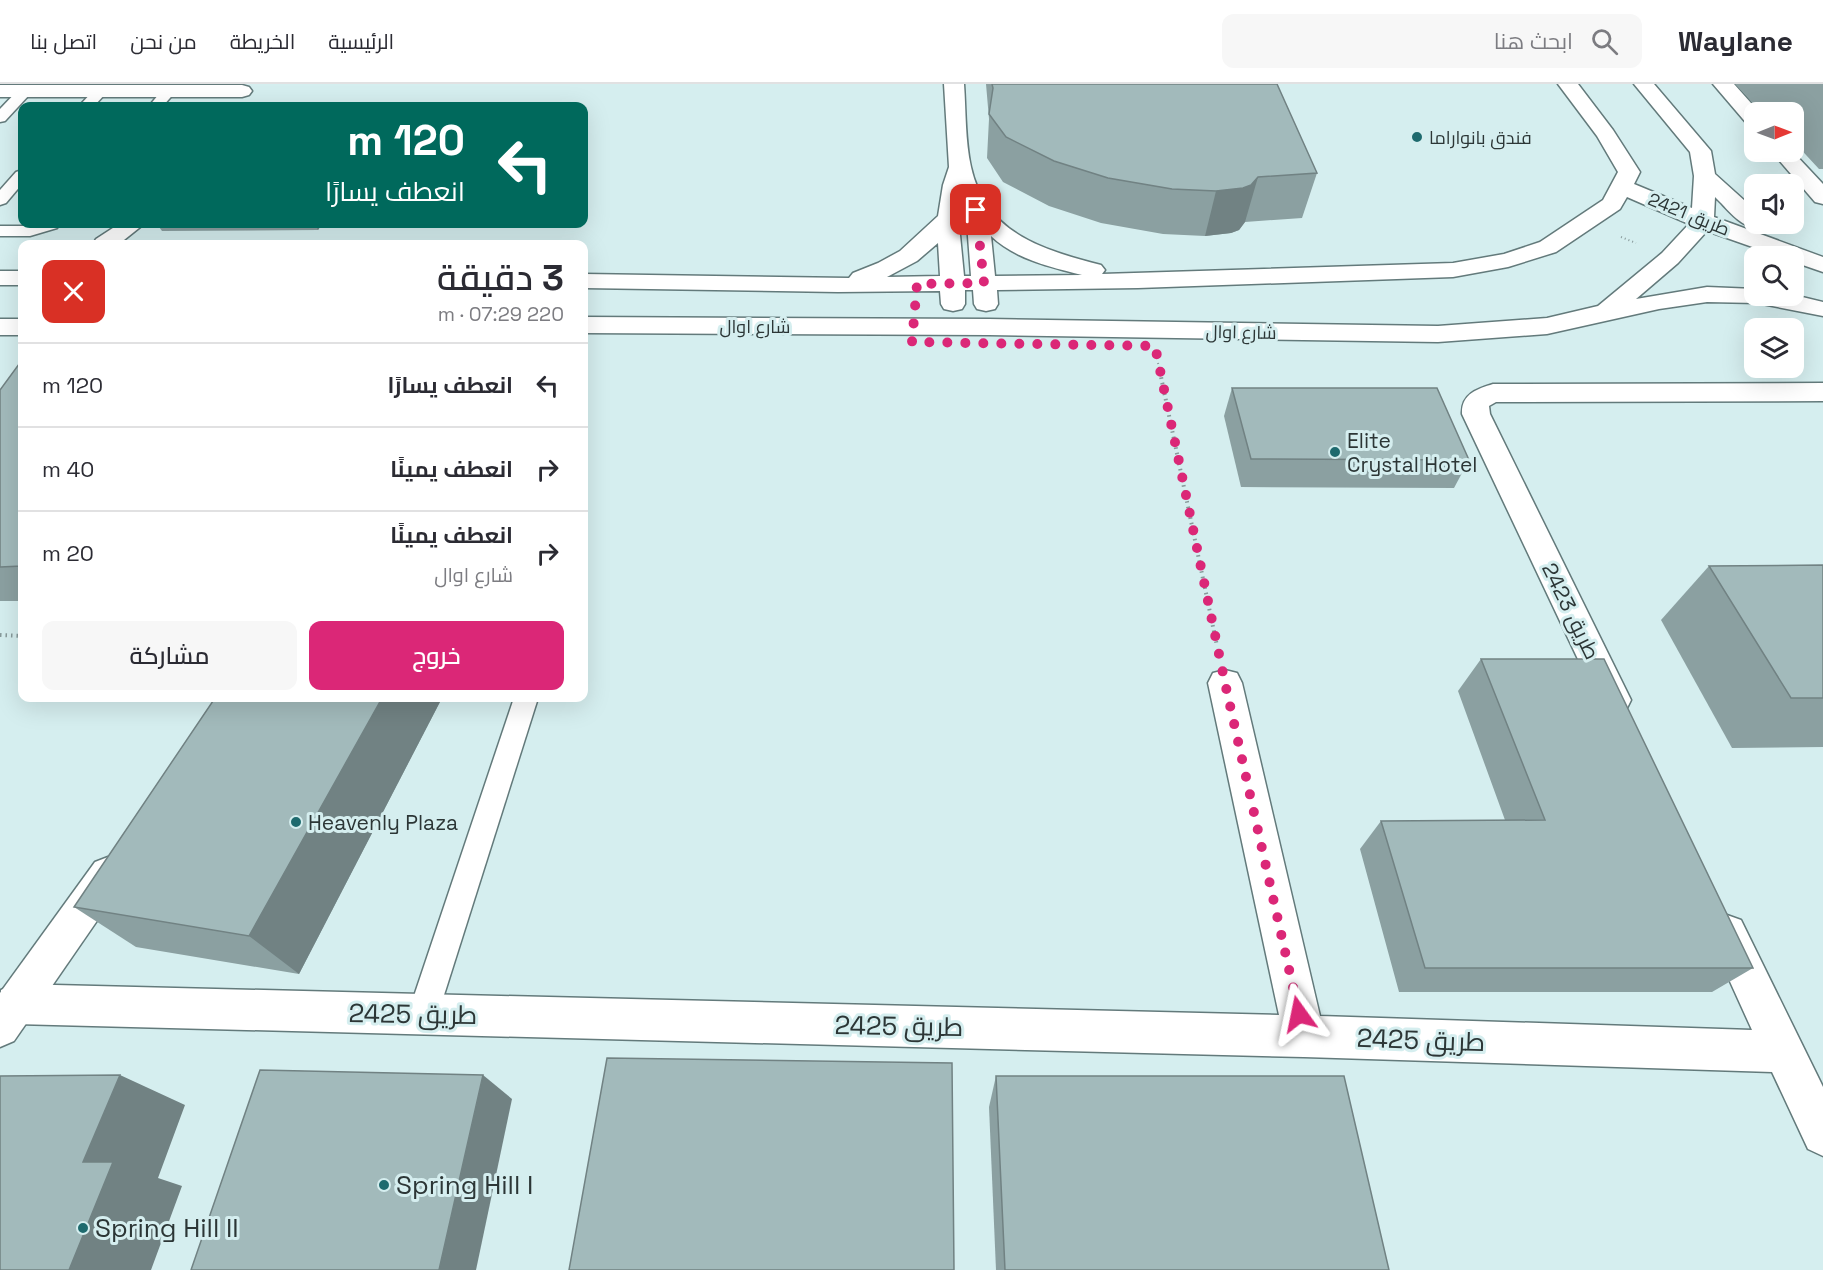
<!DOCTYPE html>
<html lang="ar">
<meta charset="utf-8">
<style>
body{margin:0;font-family:"Space Grotesk",Cairo,sans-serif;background:#f7f7f7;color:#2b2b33;direction:rtl;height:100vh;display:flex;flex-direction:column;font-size:22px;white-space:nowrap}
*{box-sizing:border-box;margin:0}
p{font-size:20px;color:#7c7c81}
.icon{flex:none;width:33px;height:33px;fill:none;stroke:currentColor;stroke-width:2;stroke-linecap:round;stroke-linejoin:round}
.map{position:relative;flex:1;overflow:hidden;direction:ltr}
.details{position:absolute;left:18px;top:156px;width:570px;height:462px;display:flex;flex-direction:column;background:#fff;border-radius:12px;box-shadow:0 6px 24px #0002;direction:rtl}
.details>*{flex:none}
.banner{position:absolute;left:18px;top:18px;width:570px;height:126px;border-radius:12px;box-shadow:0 6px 24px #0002;direction:rtl;background:#00695c;color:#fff;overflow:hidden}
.needle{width:39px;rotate:89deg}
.fabs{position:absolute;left:1744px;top:18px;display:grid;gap:12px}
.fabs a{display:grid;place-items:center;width:60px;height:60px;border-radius:12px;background:#fff;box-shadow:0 6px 24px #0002;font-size:30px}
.pin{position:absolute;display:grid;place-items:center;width:51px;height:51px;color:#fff;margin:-26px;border-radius:12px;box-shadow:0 3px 9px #0006}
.me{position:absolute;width:66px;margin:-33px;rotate:348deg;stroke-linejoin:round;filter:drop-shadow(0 0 4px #0008)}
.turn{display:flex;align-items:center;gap:21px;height:126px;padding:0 24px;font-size:27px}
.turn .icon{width:78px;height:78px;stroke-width:2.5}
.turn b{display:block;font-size:42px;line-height:51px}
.round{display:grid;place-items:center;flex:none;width:63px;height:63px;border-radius:12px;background:#f7f7f7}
.headline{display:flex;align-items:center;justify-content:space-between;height:102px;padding:0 24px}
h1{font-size:36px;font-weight:600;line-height:45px}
.action{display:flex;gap:12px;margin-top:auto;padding:12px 24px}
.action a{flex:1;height:69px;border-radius:12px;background:#db2777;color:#fff;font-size:24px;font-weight:600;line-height:69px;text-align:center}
.action a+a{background:#f7f7f7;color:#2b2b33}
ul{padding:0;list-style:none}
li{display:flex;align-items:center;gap:18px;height:84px;padding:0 24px;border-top:2px solid #e1e1e2}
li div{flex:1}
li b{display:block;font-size:22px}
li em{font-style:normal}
header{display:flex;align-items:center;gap:36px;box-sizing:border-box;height:84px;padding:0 30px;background:#fff;border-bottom:2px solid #e1e1e2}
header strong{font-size:28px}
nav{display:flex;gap:33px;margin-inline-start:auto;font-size:21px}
.search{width:420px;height:54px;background:#f7f7f7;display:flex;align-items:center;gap:15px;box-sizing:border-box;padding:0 21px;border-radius:12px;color:#7c7c81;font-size:22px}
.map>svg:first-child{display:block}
</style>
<header>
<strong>Waylane</strong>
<div class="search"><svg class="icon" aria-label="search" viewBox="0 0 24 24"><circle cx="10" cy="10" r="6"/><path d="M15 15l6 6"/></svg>ابحث هنا</div>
<nav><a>الرئيسية</a><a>الخريطة</a><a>من نحن</a><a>اتصل بنا</a></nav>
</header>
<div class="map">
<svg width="1823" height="1186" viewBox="0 0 1823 1186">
<rect width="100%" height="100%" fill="#d5eeef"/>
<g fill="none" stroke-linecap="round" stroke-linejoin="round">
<g stroke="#637a7b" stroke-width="3">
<g id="lane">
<path d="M25,3L32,7L30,10L5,37L0,38V25L20,4Z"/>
<path d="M101,3L108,7L94,22H79L96,4Z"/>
<path d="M169,3L176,7L163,22H149L164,4Z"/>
<path d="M22,86V100L6,119L0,121V106L16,88Z"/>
<path d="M36,140H59L57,144L30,152H0V142H29Z"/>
<path d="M514,614H538L438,930L433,940L423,945L413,940L408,930Z"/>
</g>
</g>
<g stroke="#637a7b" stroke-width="3">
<g id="street">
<path d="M1713,0H1734L1759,28H1755V43L1748,41Z"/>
<path d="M0,1H242L249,3L252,7L249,11L242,13H0Z"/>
<path d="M1772,68H1793L1823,100V120L1815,118Z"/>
<path d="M119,140H144L119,160H93L96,155Z"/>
<path d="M1823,299V317L1496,318L1489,322L1490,330L1631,616L1626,626L1614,630L1602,626L1462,330C1461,310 1477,305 1493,300Z"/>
<path d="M1225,586L1237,589L1242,599L1320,932L1752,946L1708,849L1713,836L1727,831L1741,836L1823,1003V1072L1808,1065L1772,988L1304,973L15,940L0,932L1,906L15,900L1279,931L1208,599L1213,589Z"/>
</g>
</g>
<g stroke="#637a7b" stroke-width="3">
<g id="secondary">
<path d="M944,0H964C966,27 965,57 971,83C986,150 1043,166 1101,181L1105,186L1102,190L1453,179L1504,170L1540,158L1603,116L1618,88L1597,52L1558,0H1578L1613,46L1640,88L1634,100L1692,124L1694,92L1690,68L1634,0H1654L1711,67L1715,90L1755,126V140H1765L1763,143C1743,148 1728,125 1715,113L1714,133L1823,173V188L1794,178V172H1778L1707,147L1678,179L1636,215L1707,203L1755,205V212L1794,211L1823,218V232L1757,219L1707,218L1659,225L1547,250L1438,258L989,251L584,249V233L989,235L1438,242L1547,234L1598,222L1662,169L1689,140L1627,113L1620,125L1556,168L1508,183L1453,193L1138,204L997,206L998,220L995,225L986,227L977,225L974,220L973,206H965V220L962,225L953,227L944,225L941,220L940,207L838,208L584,204V190L849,194L853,189L878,179L900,167L938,132L943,101L949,83ZM962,117L966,126L971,192H964L960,151ZM991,152C1015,175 1050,183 1082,191L995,192ZM938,159L940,192L887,193L917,177Z"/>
<rect x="0" y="187" width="22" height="14"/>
<rect x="0" y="235" width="22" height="16"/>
<path d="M108,773L121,778L127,790L121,802L14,957L0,963V909L95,778Z"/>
</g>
</g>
<g stroke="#87999a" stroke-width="2" stroke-dasharray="1 3" stroke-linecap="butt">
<path d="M1621,153L1636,159"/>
<path d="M1158,279L1160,289"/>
</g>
<g stroke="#87999a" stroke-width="4" stroke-dasharray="1.5 4" stroke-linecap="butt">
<path d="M1160,288L1217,562"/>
<path d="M0,551L22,552"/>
</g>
<use href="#lane" fill="#fff" fill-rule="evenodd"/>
<use href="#street" fill="#fff" fill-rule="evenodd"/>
<use href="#secondary" fill="#fff" fill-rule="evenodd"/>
</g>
<g fill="#8ba0a1">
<path d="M986,0H1277L1317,89L1302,134L1245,138L1239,146L1231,149L1205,152L1163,150L1101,139L1049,122L1003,98L987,74L989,35Z"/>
<path d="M1735,0H1823V85H1819L1794,58V28H1769L1775,19H1753Z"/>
<path d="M157,140H322L318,146L162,147Z"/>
<path d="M22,276V517H0V306Z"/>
<path d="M1232,304L1469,376L1454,404L1241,403L1224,332Z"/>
<path d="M1823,481V663L1732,664L1661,536L1709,482Z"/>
<path d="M1481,575L1753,884L1712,908H1399L1360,765L1381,737L1505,736L1458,607Z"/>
<path d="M215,614H442L299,890L136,863L74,823Z"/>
<path d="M996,992L1389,1186H996L989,1023Z"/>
</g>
<g fill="#718283">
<path d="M1258,93L1245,138L1239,146L1231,149L1205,152L1216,107Z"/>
<path d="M315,140H322L318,146Z"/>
<path d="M382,614H442L299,890L249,852Z"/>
<path d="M120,991L185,1021L158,1094L182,1102L151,1186H69L83,1078Z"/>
<path d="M483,991L512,1015L476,1186H439Z"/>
</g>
<g fill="#a2babb" stroke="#718283" stroke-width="1.5">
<path d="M992,0H1277L1317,89L1258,93L1251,101L1243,104L1216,107L1172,105L1108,94L1054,77L1006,53L989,30L993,4Z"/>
<path d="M22,276V482L0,483V306Z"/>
<path d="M1232,304H1437L1469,376L1251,375Z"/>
<path d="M1823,481V614H1791L1709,482Z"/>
<path d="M1481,575H1604L1753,884H1425L1381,737L1545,736Z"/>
<path d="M215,614H382L249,852L74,823Z"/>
<path d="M607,974L952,979L954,1186H569Z"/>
<path d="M260,986L483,991L439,1186H191Z"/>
<path d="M120,991L83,1078H113L69,1186H0V992Z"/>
<path d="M996,992H1344L1389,1186H1005Z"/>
</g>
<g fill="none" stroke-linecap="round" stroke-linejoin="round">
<path stroke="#db2777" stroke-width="10" stroke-dasharray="0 18" d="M976,126L984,199L917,200L912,258L1155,262L1225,599L1299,930"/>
</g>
<g fill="#1e6a6e" stroke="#d5eeef" stroke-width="2">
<circle cx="1417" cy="53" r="6"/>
<circle cx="1335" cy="368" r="6"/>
<circle cx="296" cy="738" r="6"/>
<circle cx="384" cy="1101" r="6"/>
<circle cx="83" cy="1144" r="6"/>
</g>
<g text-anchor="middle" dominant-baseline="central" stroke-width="6" stroke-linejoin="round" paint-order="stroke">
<g font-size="18" fill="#2c3636" stroke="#d5eeef" text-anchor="start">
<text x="1429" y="53">فندق بانواراما</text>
</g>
<g font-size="18" fill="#2c3636" stroke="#d5eeef">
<text transform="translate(1689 130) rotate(22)">طريق 2421</text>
<text x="755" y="242">شارع اوال</text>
<text transform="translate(1241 248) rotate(1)">شارع اوال</text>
</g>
<g font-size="21" fill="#2c3636" stroke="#d5eeef" text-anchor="start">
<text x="1347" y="356">Elite<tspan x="1347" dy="24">Crystal Hotel</tspan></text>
<text x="308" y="738">Heavenly Plaza</text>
</g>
<g font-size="21" fill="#2c3636" stroke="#d5eeef">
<text transform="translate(1571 527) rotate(64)">طريق 2423</text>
</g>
<g font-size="26" fill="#2c3636" stroke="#d5eeef">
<text transform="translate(413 930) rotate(1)">طريق 2425</text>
<text transform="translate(899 942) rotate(1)">طريق 2425</text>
<text transform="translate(1421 956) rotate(2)">طريق 2425</text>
</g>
<g font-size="26" fill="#2c3636" stroke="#d5eeef" text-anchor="start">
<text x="396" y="1101">Spring Hill I</text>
<text x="95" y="1144">Spring Hill II</text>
</g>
</g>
</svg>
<div class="fabs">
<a><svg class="needle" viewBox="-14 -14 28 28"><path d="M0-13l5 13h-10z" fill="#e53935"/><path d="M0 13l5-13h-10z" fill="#7c7c81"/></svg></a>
<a><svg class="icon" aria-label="sound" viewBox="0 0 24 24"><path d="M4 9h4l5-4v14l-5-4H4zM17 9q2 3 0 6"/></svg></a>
<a><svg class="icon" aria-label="search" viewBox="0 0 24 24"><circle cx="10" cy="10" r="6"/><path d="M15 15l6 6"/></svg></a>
<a><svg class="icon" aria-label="layers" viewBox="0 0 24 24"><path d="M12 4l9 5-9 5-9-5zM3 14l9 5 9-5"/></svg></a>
</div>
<div class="pin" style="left:976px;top:126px;background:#d93025"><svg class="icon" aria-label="arrive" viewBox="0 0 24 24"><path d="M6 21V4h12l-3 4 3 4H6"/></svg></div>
<svg class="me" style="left:1299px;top:930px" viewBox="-20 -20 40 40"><path d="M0-17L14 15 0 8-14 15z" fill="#db2777" stroke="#fff" stroke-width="4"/></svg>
<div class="banner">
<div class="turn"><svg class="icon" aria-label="left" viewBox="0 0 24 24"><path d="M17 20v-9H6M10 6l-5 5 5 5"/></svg><div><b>120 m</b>انعطف يسارًا</div></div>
</div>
<section class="details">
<div class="headline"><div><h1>3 دقيقة</h1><p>220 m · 07:29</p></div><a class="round" style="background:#d93025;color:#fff"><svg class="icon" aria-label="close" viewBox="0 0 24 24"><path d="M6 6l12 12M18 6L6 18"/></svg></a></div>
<ul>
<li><svg class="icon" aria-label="left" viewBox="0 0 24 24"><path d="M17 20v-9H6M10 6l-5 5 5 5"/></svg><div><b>انعطف يسارًا</b></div><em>120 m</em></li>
<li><svg class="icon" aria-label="right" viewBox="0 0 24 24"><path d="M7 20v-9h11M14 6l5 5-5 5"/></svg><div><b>انعطف يمينًا</b></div><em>40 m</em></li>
<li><svg class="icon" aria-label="right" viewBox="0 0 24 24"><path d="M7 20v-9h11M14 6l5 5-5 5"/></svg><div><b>انعطف يمينًا</b><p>شارع اوال</p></div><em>20 m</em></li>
</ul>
<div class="action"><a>خروج</a><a>مشاركة</a></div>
</section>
</div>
